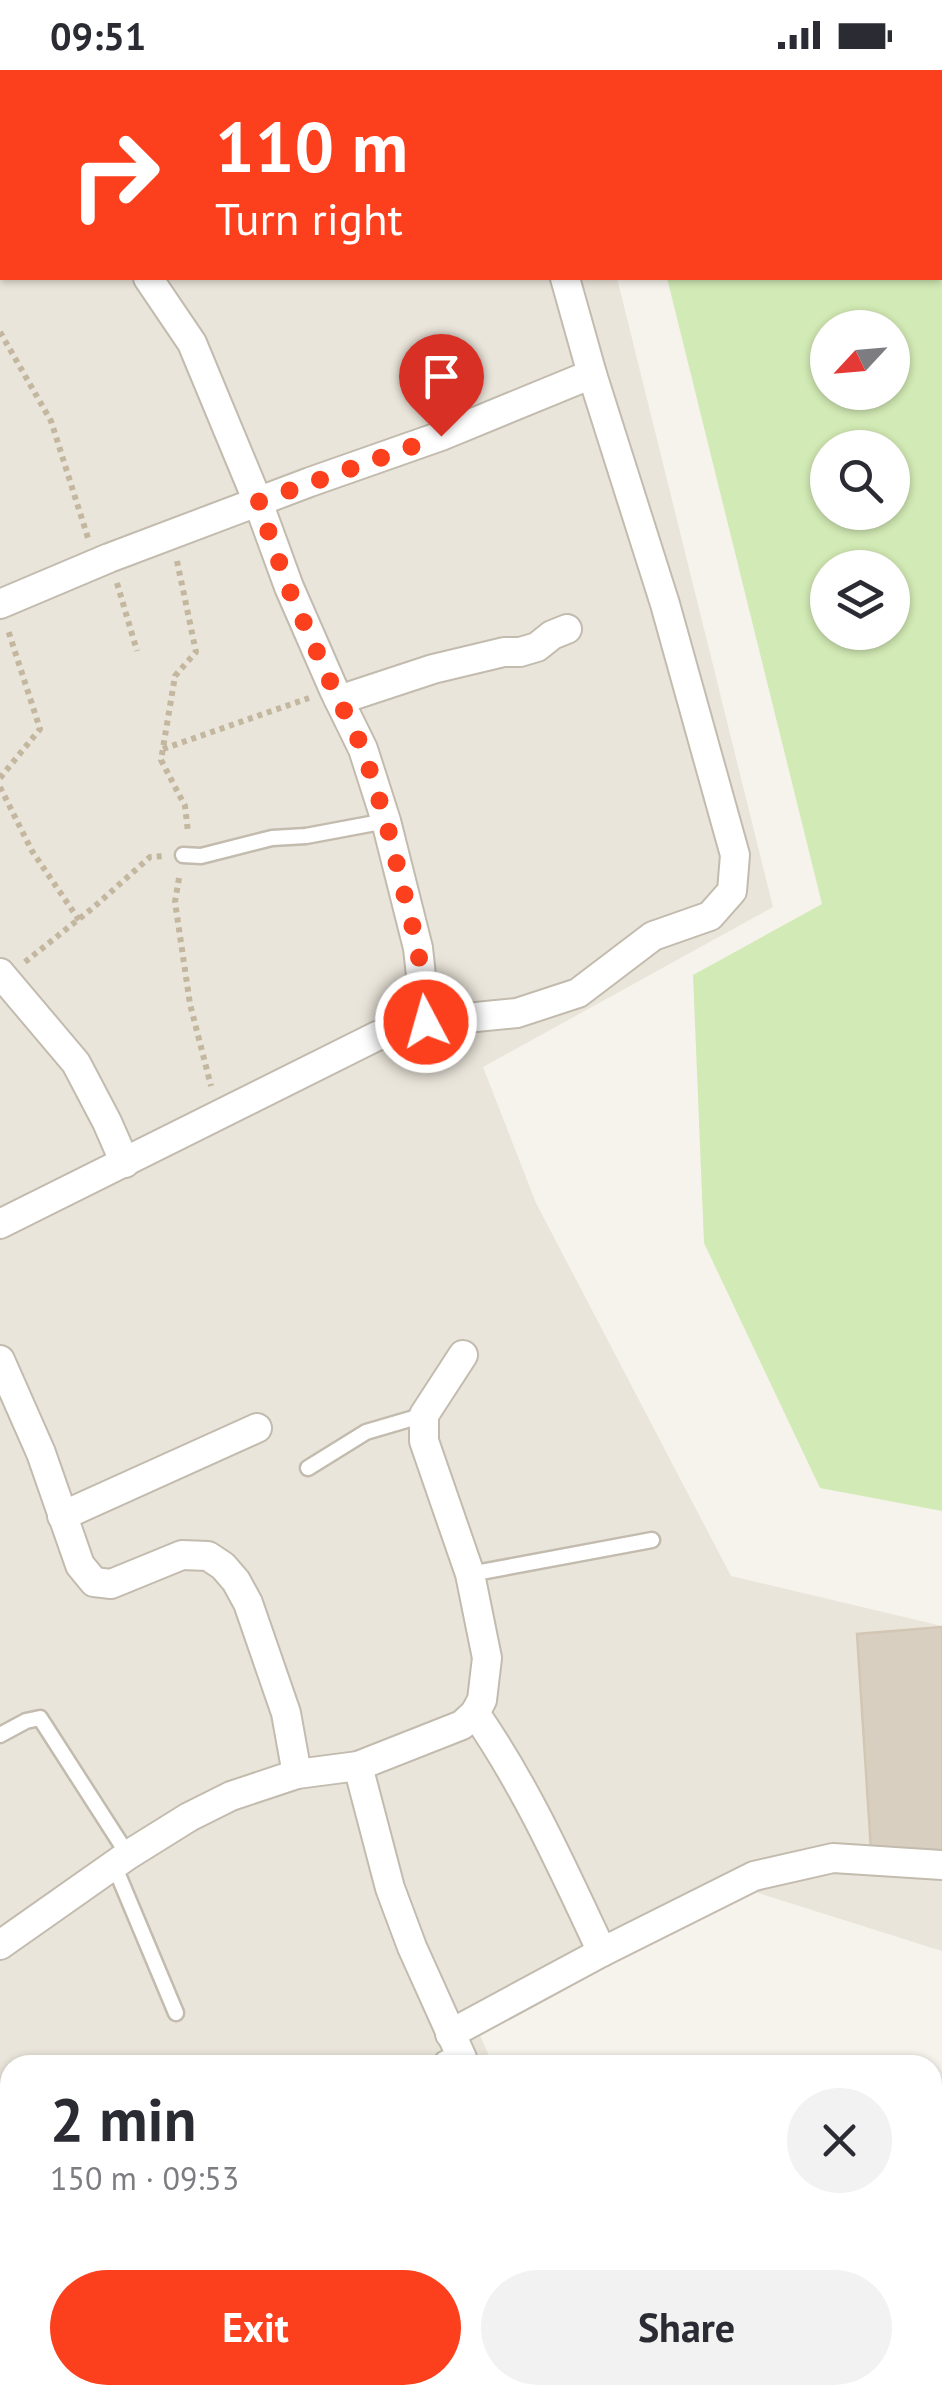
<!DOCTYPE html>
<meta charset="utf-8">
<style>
body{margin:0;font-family:"PT Sans",sans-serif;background:#f2f2f3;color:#2b2b33;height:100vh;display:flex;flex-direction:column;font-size:38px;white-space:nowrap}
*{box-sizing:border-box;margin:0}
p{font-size:32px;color:#7c7c81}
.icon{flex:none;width:55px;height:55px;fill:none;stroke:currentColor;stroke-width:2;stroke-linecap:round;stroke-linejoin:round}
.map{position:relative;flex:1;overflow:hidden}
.details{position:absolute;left:0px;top:1985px;width:942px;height:350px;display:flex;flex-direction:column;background:#fff;border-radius:30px 30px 0 0;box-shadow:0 2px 8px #0004}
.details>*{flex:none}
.guide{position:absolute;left:0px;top:0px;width:942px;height:210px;box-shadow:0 2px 8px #0004;background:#fc3f1d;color:#fff;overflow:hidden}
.needle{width:65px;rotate:244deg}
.buttons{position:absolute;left:810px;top:240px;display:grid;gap:20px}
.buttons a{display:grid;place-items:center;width:100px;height:100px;border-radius:50%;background:#fff;box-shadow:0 2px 8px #0004;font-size:50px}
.pin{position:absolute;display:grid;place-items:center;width:85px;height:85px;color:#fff;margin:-102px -42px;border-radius:50% 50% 50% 0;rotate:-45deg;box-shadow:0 0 10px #0007}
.pin .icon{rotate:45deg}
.me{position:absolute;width:110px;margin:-55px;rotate:354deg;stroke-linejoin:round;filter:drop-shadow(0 0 8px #0008)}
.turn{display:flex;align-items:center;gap:35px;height:210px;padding:0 50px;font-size:45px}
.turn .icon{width:130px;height:130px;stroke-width:2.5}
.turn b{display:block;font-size:70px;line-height:85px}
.round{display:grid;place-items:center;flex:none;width:105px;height:105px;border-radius:52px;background:#f2f2f3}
.headline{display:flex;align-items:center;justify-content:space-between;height:170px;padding:0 50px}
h1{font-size:60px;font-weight:700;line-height:75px}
.primary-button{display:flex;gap:20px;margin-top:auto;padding:20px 50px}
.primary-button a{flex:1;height:115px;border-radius:60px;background:#fc3f1d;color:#fff;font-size:40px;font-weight:700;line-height:115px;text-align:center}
.primary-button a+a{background:#f2f2f3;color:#2b2b33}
.status{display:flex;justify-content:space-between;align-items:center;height:70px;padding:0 50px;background:#fff;direction:ltr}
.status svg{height:28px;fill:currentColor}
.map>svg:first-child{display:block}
</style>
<div class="status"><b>09:51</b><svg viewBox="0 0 49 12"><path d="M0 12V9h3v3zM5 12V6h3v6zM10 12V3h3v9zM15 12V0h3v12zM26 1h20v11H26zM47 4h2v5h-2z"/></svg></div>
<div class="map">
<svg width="942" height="2335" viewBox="0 0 942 2335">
<rect width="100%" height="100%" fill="#f6f3ec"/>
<path fill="#eae5da" d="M0,0H550L551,2H2V208H617L773,837L483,997L536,1133L731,1506L942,1556V1881L752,1821L476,1956L493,1995H10V2093L0,2098Z"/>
<path fill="#d2eab5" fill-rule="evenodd" d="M600,0H942V1441L820,1418L704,1173L693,905L822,834L667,208H940V2H601ZM828,258H892V322H828ZM828,378H892V442H828ZM828,498H892V562H828Z"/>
<g fill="#d8cfc1" stroke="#d3c7b4" stroke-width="2.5">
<path d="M942,1557V1787L871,1780L857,1564Z"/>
<path d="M942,2258V2335H691L692,2325H932V2259Z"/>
<path d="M233,2325H468L472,2335H236Z"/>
</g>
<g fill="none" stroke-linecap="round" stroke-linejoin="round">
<g stroke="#c2bbae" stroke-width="19">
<g id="lane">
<path d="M183,785L201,786L272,768L306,766L386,751"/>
<path d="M308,1398L366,1362L424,1345"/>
<path d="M470,1504L652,1470"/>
<path d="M0,1665L26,1651L40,1648L128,1785"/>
<path d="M114,1795L176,1943"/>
<path d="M932,2205L942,2204"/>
</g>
</g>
<g stroke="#c2bbae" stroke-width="32">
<g id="street">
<path d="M497,0L498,2"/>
<path d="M380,2L388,0"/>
<path d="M0,171L2,170"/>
<path d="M148,208L192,273L258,432L289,517L334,620L363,679L386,751L418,878L426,952"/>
<path d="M0,534L109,488L310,412L441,366L592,304"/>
<path d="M339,630L433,599L504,582H520L537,577L552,565L567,559"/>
<path d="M0,903L76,993L107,1052L125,1093"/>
<path d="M0,1154L377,966L426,952L517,943L578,923L653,866L710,846L732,821L735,785L665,534L592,304L565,208"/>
<path d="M0,1290L41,1383L80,1495L94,1512L111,1514L182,1485L208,1486L223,1496L236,1511L248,1533L286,1643L297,1704"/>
<path d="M62,1446L257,1358"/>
<path d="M475,1643C527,1718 563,1799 602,1882"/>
<path d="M358,1696L390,1818L412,1877L462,1988L447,1995"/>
<path d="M0,1875L128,1785L189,1747L231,1726L297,1704L358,1696L462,1655L475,1643L482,1630L487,1588L470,1504L424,1371V1345L463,1285"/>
<path d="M450,1964L602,1882L754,1806L833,1788L942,1795"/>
</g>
</g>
<g stroke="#c4b79f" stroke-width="6" stroke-dasharray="5 5" stroke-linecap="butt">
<path d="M0,262L51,351L88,468"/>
<path d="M177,491L196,582L175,606L161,690L185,736L188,762"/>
<path d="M117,513L137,581"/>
<path d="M163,679L309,628"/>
<path d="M0,708L40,659L8,560"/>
<path d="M0,717L32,781L79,850"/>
<path d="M179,808L175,832L190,934L211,1016"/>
<path d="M25,892L94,837L150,787L164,786"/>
</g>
<use href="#lane" stroke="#fff" stroke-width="14"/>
<use href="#street" stroke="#fff" stroke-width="28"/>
</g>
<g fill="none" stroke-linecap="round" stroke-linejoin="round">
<path stroke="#fc3f1d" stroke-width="18" stroke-dasharray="0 32.4" d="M426,952L418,878L386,751L363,679L334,620L288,517L258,432L441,366"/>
</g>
</svg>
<div class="buttons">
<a><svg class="needle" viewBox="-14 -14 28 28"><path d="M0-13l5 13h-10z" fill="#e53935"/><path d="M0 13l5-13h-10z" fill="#7c7c81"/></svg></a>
<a><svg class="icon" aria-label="search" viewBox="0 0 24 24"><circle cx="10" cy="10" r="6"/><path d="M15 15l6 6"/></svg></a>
<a><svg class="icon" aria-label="layers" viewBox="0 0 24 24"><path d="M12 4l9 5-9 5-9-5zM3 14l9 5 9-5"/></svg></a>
</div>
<div class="pin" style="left:441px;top:366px;background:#d93025"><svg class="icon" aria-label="arrive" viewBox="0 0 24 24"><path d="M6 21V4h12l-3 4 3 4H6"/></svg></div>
<svg class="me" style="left:426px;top:952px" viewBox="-20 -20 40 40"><circle r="17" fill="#fc3f1d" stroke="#fff" stroke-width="3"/><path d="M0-11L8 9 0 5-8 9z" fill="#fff"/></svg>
<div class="guide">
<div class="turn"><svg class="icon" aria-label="right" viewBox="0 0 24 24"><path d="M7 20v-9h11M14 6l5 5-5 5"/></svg><div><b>110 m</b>Turn right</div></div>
</div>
<section class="details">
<div class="headline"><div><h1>2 min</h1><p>150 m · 09:53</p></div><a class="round"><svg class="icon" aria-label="close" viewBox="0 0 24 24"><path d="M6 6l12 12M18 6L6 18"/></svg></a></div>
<div class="primary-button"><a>Exit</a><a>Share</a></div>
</section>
</div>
